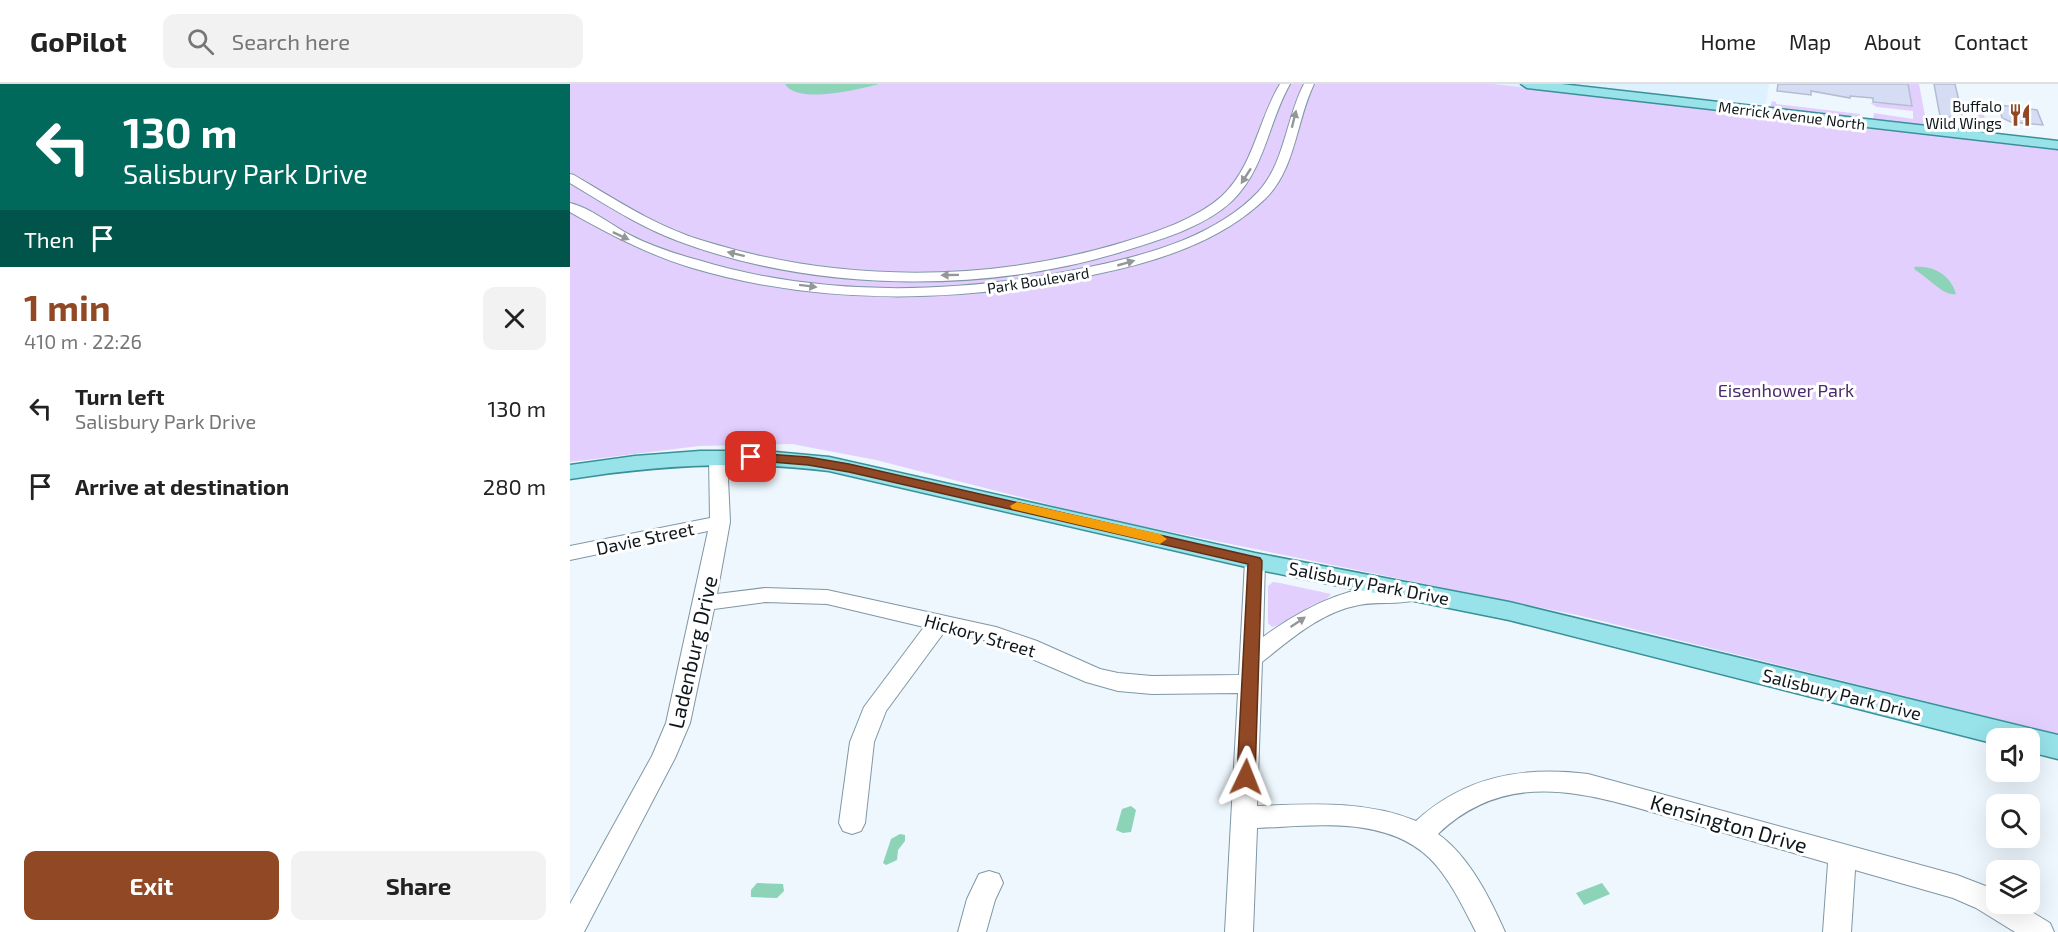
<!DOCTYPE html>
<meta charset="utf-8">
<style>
body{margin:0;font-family:"Exo 2",sans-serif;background:#f2f2f2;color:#222;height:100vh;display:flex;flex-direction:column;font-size:22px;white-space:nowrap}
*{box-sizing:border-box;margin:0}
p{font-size:20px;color:#767676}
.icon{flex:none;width:33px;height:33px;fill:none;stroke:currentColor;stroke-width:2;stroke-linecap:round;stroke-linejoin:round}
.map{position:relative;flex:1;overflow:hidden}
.sheet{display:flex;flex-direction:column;background:#fff;width:570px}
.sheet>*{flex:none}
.guide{background:#00695c;color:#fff;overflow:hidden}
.fabs{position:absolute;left:1416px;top:644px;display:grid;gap:12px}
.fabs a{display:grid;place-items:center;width:54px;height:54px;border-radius:12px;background:#fff;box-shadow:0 6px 24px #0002;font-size:30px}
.pin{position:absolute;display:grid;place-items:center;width:51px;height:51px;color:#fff;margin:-26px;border-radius:12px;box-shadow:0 3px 9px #0006}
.me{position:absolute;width:66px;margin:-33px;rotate:2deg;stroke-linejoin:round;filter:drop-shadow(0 0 4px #0008)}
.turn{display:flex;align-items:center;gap:21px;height:126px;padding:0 24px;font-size:27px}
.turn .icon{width:78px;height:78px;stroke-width:2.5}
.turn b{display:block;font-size:42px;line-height:51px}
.then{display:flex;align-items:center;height:57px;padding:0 24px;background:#0003;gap:12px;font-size:22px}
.round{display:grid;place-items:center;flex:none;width:63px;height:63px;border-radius:12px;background:#f2f2f2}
.summary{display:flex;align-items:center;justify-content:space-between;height:102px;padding:0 24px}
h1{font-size:36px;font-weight:700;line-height:45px;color:#904924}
.cta{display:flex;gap:12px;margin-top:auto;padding:12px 24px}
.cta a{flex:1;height:69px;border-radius:12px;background:#904924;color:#fff;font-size:24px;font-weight:700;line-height:69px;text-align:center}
.cta a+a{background:#f2f2f2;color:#222}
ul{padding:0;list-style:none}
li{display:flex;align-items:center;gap:18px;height:78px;padding:0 24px}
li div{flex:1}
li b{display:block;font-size:22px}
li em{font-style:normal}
header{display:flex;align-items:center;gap:36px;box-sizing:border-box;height:84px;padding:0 30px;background:#fff;border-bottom:2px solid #e0e0e0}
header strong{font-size:28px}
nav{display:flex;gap:33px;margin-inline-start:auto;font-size:21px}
.search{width:420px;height:54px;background:#f2f2f2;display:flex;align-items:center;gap:15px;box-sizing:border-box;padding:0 21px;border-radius:12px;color:#767676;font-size:22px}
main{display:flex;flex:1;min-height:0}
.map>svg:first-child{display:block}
</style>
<header>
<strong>GoPilot</strong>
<div class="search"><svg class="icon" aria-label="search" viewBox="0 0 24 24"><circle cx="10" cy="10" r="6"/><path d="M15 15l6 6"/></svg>Search here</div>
<nav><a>Home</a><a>Map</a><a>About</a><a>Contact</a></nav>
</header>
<main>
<section class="sheet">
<div class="guide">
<div class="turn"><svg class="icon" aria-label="left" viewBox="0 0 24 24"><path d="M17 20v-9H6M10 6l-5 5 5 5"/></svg><div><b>130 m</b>Salisbury Park Drive</div></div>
<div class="then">Then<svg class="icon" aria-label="arrive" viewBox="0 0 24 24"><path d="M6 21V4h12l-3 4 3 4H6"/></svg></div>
</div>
<div class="summary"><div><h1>1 min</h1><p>410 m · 22:26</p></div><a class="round"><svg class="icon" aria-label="close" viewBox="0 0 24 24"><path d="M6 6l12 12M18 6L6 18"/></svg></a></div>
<ul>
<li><svg class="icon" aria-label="left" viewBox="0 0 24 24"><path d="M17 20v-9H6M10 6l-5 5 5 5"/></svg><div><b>Turn left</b><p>Salisbury Park Drive</p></div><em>130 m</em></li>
<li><svg class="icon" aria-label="arrive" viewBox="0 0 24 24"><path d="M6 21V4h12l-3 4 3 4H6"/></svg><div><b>Arrive at destination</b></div><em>280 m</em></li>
</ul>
<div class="cta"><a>Exit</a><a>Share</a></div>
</section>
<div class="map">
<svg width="1488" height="848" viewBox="0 0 1488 848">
<rect width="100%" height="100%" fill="#edf7fd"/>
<path fill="#def1fe" d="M924,0H1199L1194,32Z"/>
<g fill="#e3cffe">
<path d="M0,0H924L1488,66V650L1007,531L528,433L306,376L222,360L129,362L0,378Z"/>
<path d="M1338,0H1349L1357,42L1303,36L1304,29L1343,35V27L1307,23L1300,19L1342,21Z"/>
<path d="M1202,17L1206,18V20L1290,30V34L1200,24Z"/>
<path d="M1392,22L1412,24L1419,49L1369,43V39L1374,42L1414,46L1412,39L1369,34L1403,33L1402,27L1392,26Z"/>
<path d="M703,498L710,499L761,510C757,516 751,517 745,520C732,525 714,541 702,543L698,539V502Z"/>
</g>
<g fill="#8cd3b7">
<path d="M215,0H309C290,5 227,21 215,0Z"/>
<path d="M1344,183C1363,181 1381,191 1386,210C1374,213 1358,193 1345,186Z"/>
<path d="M561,722L566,726L561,748L553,749L546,746L552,725Z"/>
<path d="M330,750L335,751V757L328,766L327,776L316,781L313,779L321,755Z"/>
<path d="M187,799L213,800L214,807L207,814L181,813V806Z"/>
<path d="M1032,799L1040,810L1014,821L1006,809Z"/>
</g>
<g fill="#d5ddf4" stroke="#b4bcd3" stroke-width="1.5">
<path d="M1208,0H1338L1342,22L1303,18V14L1280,12V14L1241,7V11L1207,7Z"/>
<path d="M1364,0H1385L1393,34L1370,32Z"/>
<path d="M1429,21L1467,26L1473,41L1441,38L1432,34Z"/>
</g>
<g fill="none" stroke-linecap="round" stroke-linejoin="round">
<g stroke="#7f97a5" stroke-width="2">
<g id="minor">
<path d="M710,0H720C698,39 695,85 662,117C633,144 589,156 551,168C414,210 243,208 108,157C70,143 35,120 0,99V90L4,91C46,116 87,143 134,157C269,199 419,199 554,158C587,148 626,135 652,112C684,82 688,36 710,0Z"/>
<path d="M734,0H744C726,37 726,85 695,115C650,158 586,178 527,190C394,219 251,223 119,183C77,170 39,150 0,128V119C21,124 41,141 60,151C81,162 106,170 128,176C255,215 396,210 524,182C581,170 647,151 688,108C715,79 716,34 734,0Z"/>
<path d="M148,367L155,369L157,373L160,438L147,510L195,504L257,506L426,543L467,557L530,585L548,589L582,592L669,591L675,477L678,472L685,470L692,472L695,477L693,553C734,523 793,491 846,506L849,511L846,516C828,521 808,517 789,521C751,528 721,555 692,578L687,722C741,720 795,716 846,737C895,692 954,682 1018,690L1387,791L1426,806V819H1447L1480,839L1484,848H1445L1406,824L1383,814L1285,786L1281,848H1253L1258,779C1210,765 1161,751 1113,737C1028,713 942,679 868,750C899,772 920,814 935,848H906C894,825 883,801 866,781C822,730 746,742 687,744L683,848H655L668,609L582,610L548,607L516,598L422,558L375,547L316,627L304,658L295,739L291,747L282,750L273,747L269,739L280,658L294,623L354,543L257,520L195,518L144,525L120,639L105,674L14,848H0V820L82,672L96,639L138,447L0,476V462L140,434L139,373L141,369Z"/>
<path d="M419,787L429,790L433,799L425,816L416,848H388L397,815L409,790Z"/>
</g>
</g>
<g stroke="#3a9098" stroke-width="3">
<g id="major">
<path d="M951,0H991L1488,57V65L957,4Z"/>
<path d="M130,367H194L259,373L685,469L939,518L1488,651V675L1460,668V654H1426V660L939,536L685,485L259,387C172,376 87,381 0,395V381L65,372Z"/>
</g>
</g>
<use href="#minor" fill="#fff" fill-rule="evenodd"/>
<use href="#major" fill="#97e3e9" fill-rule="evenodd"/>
</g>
<defs><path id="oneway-solid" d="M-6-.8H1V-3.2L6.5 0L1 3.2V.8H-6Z" transform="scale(1.5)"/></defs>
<g fill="#939799">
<use href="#oneway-solid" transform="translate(724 35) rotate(-76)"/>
<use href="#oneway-solid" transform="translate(676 92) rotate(123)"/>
<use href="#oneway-solid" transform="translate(51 152) rotate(25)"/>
<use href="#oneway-solid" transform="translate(166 170) rotate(-166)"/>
<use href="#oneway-solid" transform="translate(556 179) rotate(-16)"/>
<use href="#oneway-solid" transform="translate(380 191) rotate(179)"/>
<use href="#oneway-solid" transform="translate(238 202) rotate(7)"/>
<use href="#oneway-solid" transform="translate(728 538) rotate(-34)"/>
</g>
<path fill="#904924" stroke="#5e2f17" stroke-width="1.5" d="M181,369L238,373L279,380L690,474L692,477L685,693L682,698L676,700L670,698L667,693L678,480L279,388L238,381L177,376L175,373Z"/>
<path fill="#f59e0b" d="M447,418L590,450L597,455L590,460L442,425L440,422Z"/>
<defs>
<g id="restaurant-bare" transform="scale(1.8)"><path d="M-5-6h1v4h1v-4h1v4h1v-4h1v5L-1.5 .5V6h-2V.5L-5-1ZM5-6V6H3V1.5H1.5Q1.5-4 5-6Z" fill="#904924" stroke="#fff" stroke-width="2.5" paint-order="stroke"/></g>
</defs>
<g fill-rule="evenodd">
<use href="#restaurant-bare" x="1450" y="31"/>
</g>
<g text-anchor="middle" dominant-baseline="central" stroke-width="6" stroke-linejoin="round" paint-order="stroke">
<g font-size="15" fill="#0e171c" stroke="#fff" text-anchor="end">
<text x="1432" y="22">Buffalo<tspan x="1432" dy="17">Wild Wings</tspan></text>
</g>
<g font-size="15" fill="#0e171c" stroke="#fff">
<text transform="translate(1222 31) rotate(7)">Merrick Avenue North</text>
<text transform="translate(468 196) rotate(-9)">Park Boulevard</text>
</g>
<g font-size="18" fill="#4b2b6d" stroke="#fff">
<text x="1216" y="306">Eisenhower Park</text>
</g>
<g font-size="18" fill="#0e171c" stroke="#fff">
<text transform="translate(75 454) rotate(-12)">Davie Street</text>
<text transform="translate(799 499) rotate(11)">Salisbury Park Drive</text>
<text transform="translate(410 551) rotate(16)">Hickory Street</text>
<text transform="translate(1272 610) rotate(14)">Salisbury Park Drive</text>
</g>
<g font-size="21" fill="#0e171c" stroke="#fff">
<text transform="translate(122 568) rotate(-77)">Ladenburg Drive</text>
<text transform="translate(1159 739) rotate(16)">Kensington Drive</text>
</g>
</g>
</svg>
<div class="fabs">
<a><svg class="icon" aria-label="sound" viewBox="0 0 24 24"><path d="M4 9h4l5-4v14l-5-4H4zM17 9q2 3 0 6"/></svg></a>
<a><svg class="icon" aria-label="search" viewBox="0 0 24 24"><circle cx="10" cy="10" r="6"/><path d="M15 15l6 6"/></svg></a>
<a><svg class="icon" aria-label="layers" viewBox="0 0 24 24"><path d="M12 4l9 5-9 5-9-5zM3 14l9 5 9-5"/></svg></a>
</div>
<div class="pin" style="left:181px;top:373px;background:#d93025"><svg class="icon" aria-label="arrive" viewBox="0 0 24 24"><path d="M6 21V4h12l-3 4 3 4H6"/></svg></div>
<svg class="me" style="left:676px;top:693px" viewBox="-20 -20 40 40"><path d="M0-17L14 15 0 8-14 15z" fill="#904924" stroke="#fff" stroke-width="4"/></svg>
</div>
</main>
